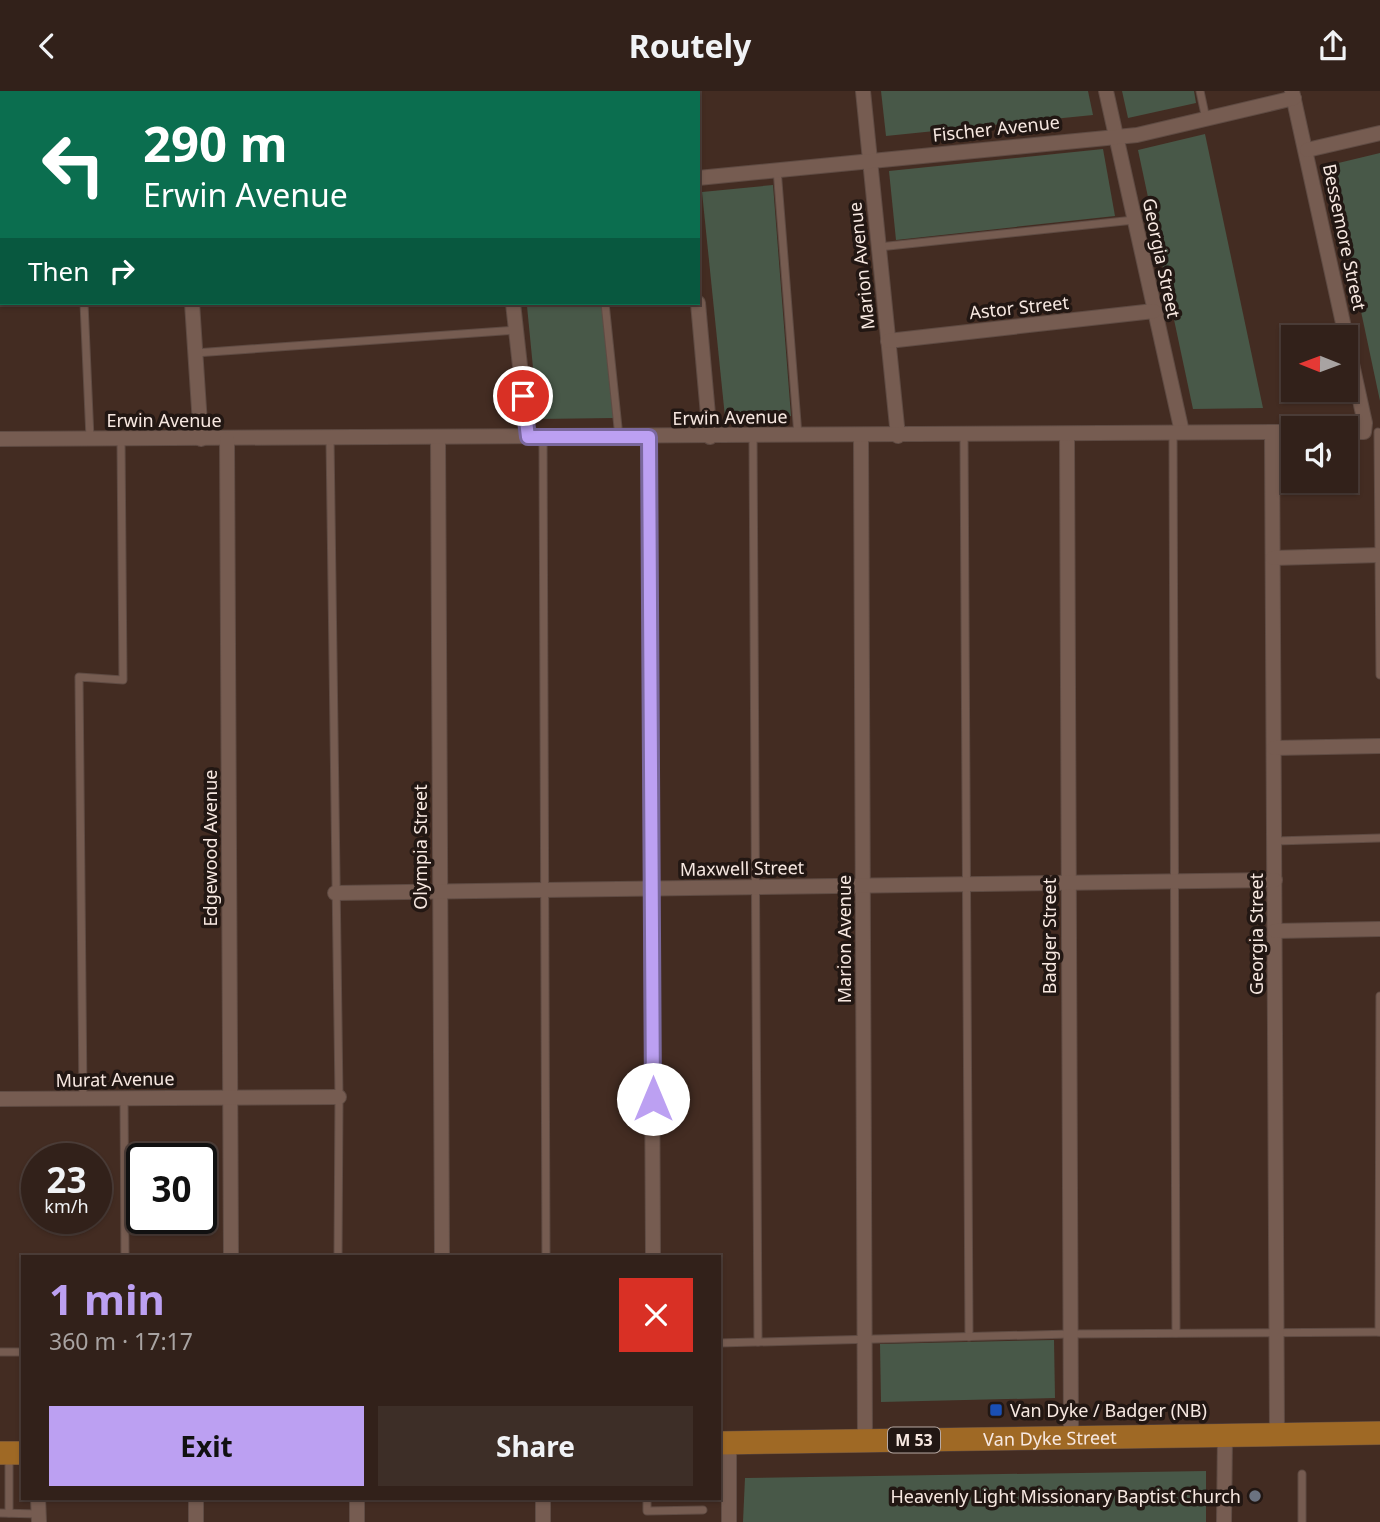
<!DOCTYPE html>
<meta charset="utf-8">
<style>
body{margin:0;font-family:"Noto Sans",sans-serif;background:#3d2e27;color:#f1f3f6;height:100vh;display:flex;flex-direction:column;font-size:26px;white-space:nowrap}
*{box-sizing:border-box;margin:0}
p{font-size:23px;color:#a8a3a2}
.icon{flex:none;width:38px;height:38px;fill:none;stroke:currentColor;stroke-width:2;stroke-linecap:round;stroke-linejoin:round}
.map{position:relative;flex:1;overflow:hidden}
.details{position:absolute;left:21px;top:1164px;width:700px;height:245px;display:flex;flex-direction:column;background:#32211a;border-radius:0px;box-shadow:0 2px 5px #0004,0 0 0 2px #4d3e39}
.details>*{flex:none}
.guide{position:absolute;left:0px;top:0px;width:700px;height:214px;box-shadow:0 2px 5px #0004,0 0 0 2px #4d3e39;background:#0b6e4f;color:#fff;overflow:hidden}
.needle{width:46px;rotate:271deg}
.fabs{position:absolute;left:1281px;top:234px;display:grid;gap:14px}
.fabs a{display:grid;place-items:center;width:77px;height:77px;border-radius:0px;background:#32211a;box-shadow:0 2px 5px #0004,0 0 0 2px #4d3e39;font-size:35px}
.speed{position:absolute;left:21px;top:1052px;display:flex;gap:14px;font-size:35px;font-weight:700;text-align:center}
.speed>*{display:grid;place-content:center;width:91px;height:91px;border-radius:50%;background:#32211a;box-shadow:0 2px 5px #0004,0 0 0 2px #4d3e39;line-height:1}
.speed small{font-size:18px;font-weight:400}
.speed .limit{border:4px solid #111;border-radius:10px;background:#fff;color:#111}
.pin{position:absolute;display:grid;place-items:center;width:60px;height:60px;color:#fff;margin:-30px;border:4px solid #fff;border-radius:50%;box-shadow:0 2px 7px #0007}
.me{position:absolute;width:77px;margin:-38px;rotate:0deg;stroke-linejoin:round;filter:drop-shadow(0 0 5px #0008)}
.turn{display:flex;align-items:center;gap:24px;height:147px;padding:0 28px;font-size:32px}
.turn .icon{width:91px;height:91px;stroke-width:2.5}
.turn b{display:block;font-size:49px;line-height:60px}
.then{display:flex;align-items:center;height:66px;padding:0 28px;background:#0003;gap:14px;font-size:26px}
.round{display:grid;place-items:center;flex:none;width:74px;height:74px;border-radius:0px;background:#3d2e27}
.headline{display:flex;align-items:center;justify-content:space-between;height:119px;padding:0 28px}
h1{font-size:42px;font-weight:700;line-height:52px;color:#bca0f2}
.primary-button{display:flex;gap:14px;margin-top:auto;padding:14px 28px}
.primary-button a{flex:1;height:80px;border-radius:0px;background:#bca0f2;color:#111;font-size:28px;font-weight:700;line-height:80px;text-align:center}
.primary-button a+a{background:#3d2e27;color:#f1f3f6}
header{display:flex;justify-content:space-between;align-items:center;height:91px;padding:0 28px;background:#32211a;font-size:32px;font-weight:700}
.map>svg:first-child{display:block}
</style>
<header><svg class="icon" aria-label="back" viewBox="0 0 24 24"><path d="M15 5l-7 7 7 7"/></svg>Routely<svg class="icon" aria-label="share" viewBox="0 0 24 24"><path d="M12 15V3M7 8l5-5 5 5M5 13v7h14v-7"/></svg></header>
<div class="map">
<svg width="1380" height="1431" viewBox="0 0 1380 1431">
<rect width="100%" height="100%" fill="#432c22"/>
<g fill="#485848">
<path d="M881,0H1088L1093,24L886,45Z"/>
<path d="M1122,0H1194L1196,12L1128,27Z"/>
<path d="M1205,43L1263,317L1193,318L1138,59Z"/>
<path d="M1103,58L1115,125L896,149L889,80Z"/>
<path d="M1380,62V310L1330,74Z"/>
<path d="M773,94L791,325L725,326L702,101Z"/>
<path d="M554,212H602L614,327L538,328L527,215Z"/>
<path d="M1054,1249L1055,1307L881,1311L880,1253Z"/>
<path d="M1206,1380V1431H743L745,1387Z"/>
</g>
<g fill="none" stroke-linecap="round" stroke-linejoin="round">
<g stroke="#5f4b43" stroke-width="9">
<g id="lane">
<path d="M73,0V2"/>
<path d="M1200,0L1206,28"/>
<path d="M777,78L798,344"/>
<path d="M879,156L1134,129"/>
<path d="M84,212L90,347"/>
<path d="M605,212L619,346"/>
<path d="M195,262L516,239"/>
<path d="M1378,341L1380,584"/>
<path d="M1173,342L1176,1242"/>
<path d="M753,345L758,1251"/>
<path d="M964,345L969,1246"/>
<path d="M330,347L339,1006L338,1166"/>
<path d="M543,347L546,1166"/>
<path d="M1275,750L1380,747"/>
<path d="M83,1007L79,586L123,589L121,348"/>
<path d="M124,1007L125,1166"/>
<path d="M1379,1241L1380,905"/>
<path d="M719,1252L1070,1243L1380,1241"/>
<path d="M0,1261H23"/>
<path d="M9,1364V1422"/>
<path d="M647,1407V1420L703,1419"/>
<path d="M0,1422L39,1423"/>
<path d="M1302,1431V1383"/>
</g>
</g>
<g stroke="#5f4b43" stroke-width="16">
<g id="street">
<path d="M179,0V2"/>
<path d="M490,0L491,2"/>
<path d="M863,0L898,345"/>
<path d="M1106,0L1182,341"/>
<path d="M1292,0L1365,332L1364,341H1346"/>
<path d="M1307,59L1380,42"/>
<path d="M698,87L1137,44L1294,7"/>
<path d="M192,212L201,348"/>
<path d="M513,212L528,347"/>
<path d="M698,212L710,346"/>
<path d="M888,250L1154,220"/>
<path d="M1272,341L1277,1344"/>
<path d="M1067,344L1071,1347"/>
<path d="M438,346L442,1166"/>
<path d="M649,346L653,1166"/>
<path d="M861,346L865,1350"/>
<path d="M0,348L1293,341"/>
<path d="M227,348L231,1166"/>
<path d="M1273,467L1380,464"/>
<path d="M1274,657L1380,655"/>
<path d="M335,802L1275,789"/>
<path d="M1275,840L1380,838"/>
<path d="M0,1008L339,1006"/>
<path d="M38,1407L39,1431"/>
<path d="M196,1407V1431"/>
<path d="M357,1431V1407"/>
<path d="M543,1431V1407"/>
<path d="M729,1431V1352"/>
<path d="M1224,1431L1225,1345"/>
</g>
</g>
<g stroke="#5f4b43" stroke-width="24">
<g id="primary">
<path id="s1" d="M719,1352L1380,1342"/>
<path d="M0,1362H23"/>
</g>
</g>
<use href="#lane" stroke="#765c51" stroke-width="7"/>
<use href="#street" stroke="#765c51" stroke-width="14"/>
<use href="#primary" stroke="#9f6925" stroke-width="23"/>
</g>
<g fill="none" stroke-linecap="round" stroke-linejoin="round">
<g stroke="#7a689d" stroke-width="18">
<path id="route" d="M523,305L528,346H649L653,1008"/>
</g>
<use href="#route" stroke="#bca0f2" stroke-width="12"/>
</g>
<rect fill="#1a4fb4" stroke="#221713" stroke-width="2.5" x="989" y="1312" width="14" height="14" rx="3.5"/>
<circle fill="#6b7280" stroke="#221713" stroke-width="2.5" cx="1255" cy="1405" r="7"/>
<g text-anchor="middle" dominant-baseline="central" stroke-width="7" stroke-linejoin="round" paint-order="stroke">
<rect fill="#221713" stroke="#b7a9a3" stroke-width="2" x="888" y="1336.5" width="52" height="25" rx="5"/>
<g font-size="16" font-weight="bold" fill="#f7e8e1">
<text x="914" y="1349">M 53</text>
</g>
<g font-size="18" fill="#f7e8e1" stroke="#221713">
<text transform="translate(996 37) rotate(-6)">Fischer Avenue</text>
<text transform="translate(1345 146) rotate(78)">Bessemore Street</text>
<text transform="translate(1162 167) rotate(78)">Georgia Street</text>
<text transform="translate(861 175) rotate(-96)">Marion Avenue</text>
<text transform="translate(1019 216) rotate(-6)">Astor Street</text>
<text transform="translate(730 326) rotate(-1)">Erwin Avenue</text>
<text x="164" y="329">Erwin Avenue</text>
<text transform="translate(420 756) rotate(-90)">Olympia Street</text>
<text transform="translate(210 757) rotate(-90)">Edgewood Avenue</text>
<text transform="translate(742 777) rotate(-1)">Maxwell Street</text>
<text transform="translate(1256 843) rotate(-90)">Georgia Street</text>
<text transform="translate(1049 845) rotate(-90)">Badger Street</text>
<text transform="translate(844 848) rotate(-90)">Marion Avenue</text>
<text transform="translate(115 988) rotate(-1)">Murat Avenue</text>
<text stroke="none"><textPath href="#s1" startOffset="331">Van Dyke Street</textPath></text>
</g>
<g font-size="18" fill="#f7e8e1" stroke="#221713" text-anchor="start">
<text x="1010" y="1319">Van Dyke / Badger (NB)</text>
<text x="1241" y="1405" text-anchor="end">Heavenly Light Missionary Baptist Church</text>
</g>
</g>
</svg>
<div class="fabs">
<a><svg class="needle" viewBox="-14 -14 28 28"><path d="M0-13l5 13h-10z" fill="#e53935"/><path d="M0 13l5-13h-10z" fill="#a8a3a2"/></svg></a>
<a><svg class="icon" aria-label="sound" viewBox="0 0 24 24"><path d="M4 9h4l5-4v14l-5-4H4zM17 9q2 3 0 6"/></svg></a>
</div>
<div class="speed"><div>23<small>km/h</small></div><div class="limit">30</div></div>
<div class="pin" style="left:523px;top:305px;background:#d93025"><svg class="icon" aria-label="arrive" viewBox="0 0 24 24"><path d="M6 21V4h12l-3 4 3 4H6"/></svg></div>
<svg class="me" style="left:653px;top:1008px" viewBox="-20 -20 40 40"><circle r="19" fill="#fff"/><path d="M0-13L10 11 0 6-10 11z" fill="#bca0f2"/></svg>
<div class="guide">
<div class="turn"><svg class="icon" aria-label="left" viewBox="0 0 24 24"><path d="M17 20v-9H6M10 6l-5 5 5 5"/></svg><div><b>290 m</b>Erwin Avenue</div></div>
<div class="then">Then<svg class="icon" aria-label="right" viewBox="0 0 24 24"><path d="M7 20v-9h11M14 6l5 5-5 5"/></svg></div>
</div>
<section class="details">
<div class="headline"><div><h1>1 min</h1><p>360 m · 17:17</p></div><a class="round" style="background:#d93025;color:#fff"><svg class="icon" aria-label="close" viewBox="0 0 24 24"><path d="M6 6l12 12M18 6L6 18"/></svg></a></div>
<div class="primary-button"><a>Exit</a><a>Share</a></div>
</section>
</div>
